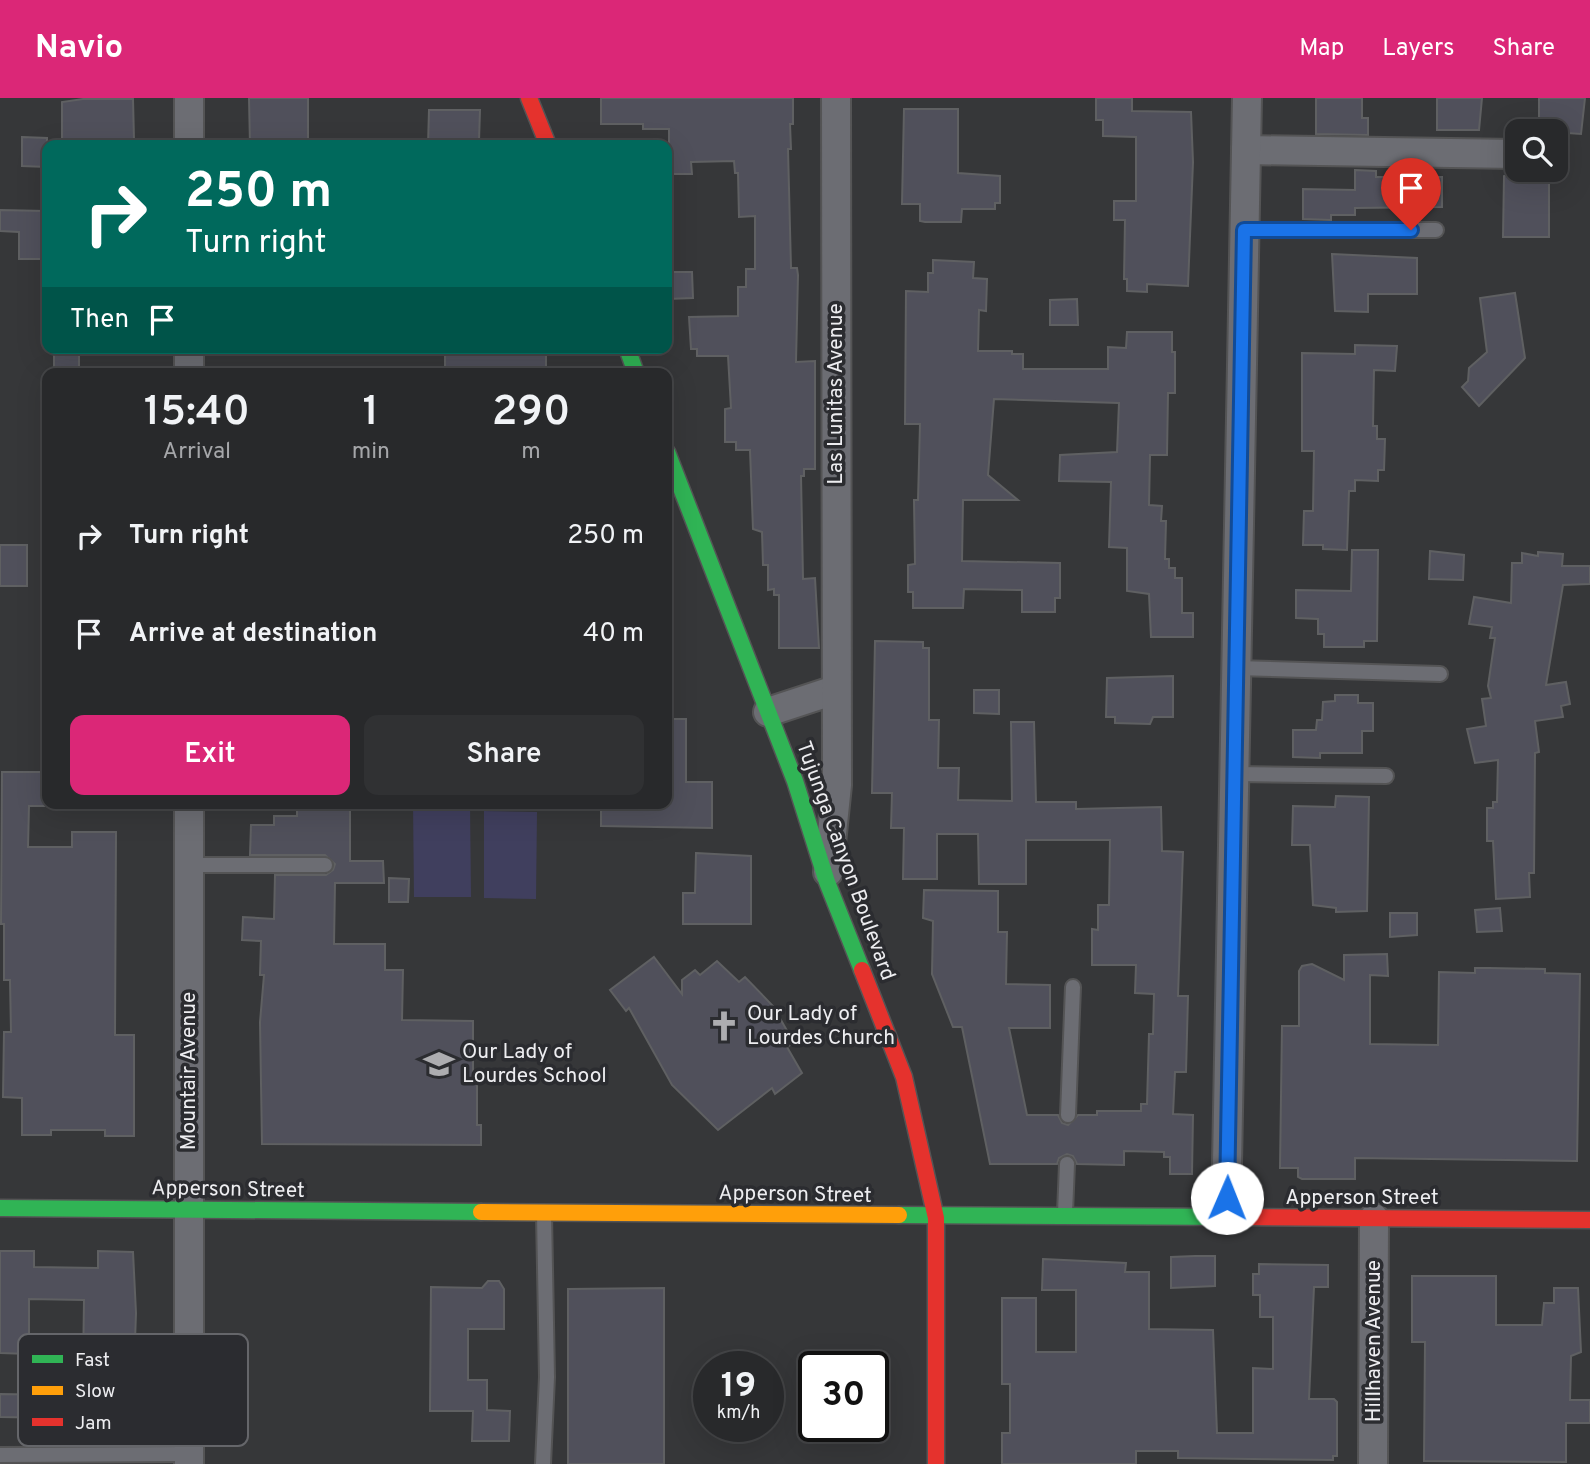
<!DOCTYPE html>
<style>
body{margin:0;font-family:Overpass,sans-serif;background:#303133;color:#f1f3f6;height:100vh;display:flex;flex-direction:column;font-size:26px;white-space:nowrap}
*{box-sizing:border-box;margin:0}
p{font-size:23px;color:#a5a6a9}
.icon{flex:none;width:38px;height:38px;fill:none;stroke:currentColor;stroke-width:2;stroke-linecap:round;stroke-linejoin:round}
.map{position:relative;flex:1;overflow:hidden}
.panel{position:absolute;left:42px;top:270px;width:630px;height:441px;display:flex;flex-direction:column;background:#28292b;border-radius:14px;box-shadow:0 7px 28px #0002,0 0 0 2px #444547}
.panel>*{flex:none}
.banner{position:absolute;left:42px;top:42px;width:630px;height:214px;border-radius:14px;box-shadow:0 7px 28px #0002,0 0 0 2px #444547;background:#00695c;color:#fff;overflow:hidden}
.controls{position:absolute;left:1505px;top:21px;display:grid;gap:14px}
.controls a{display:grid;place-items:center;width:63px;height:63px;border-radius:14px;background:#28292b;box-shadow:0 7px 28px #0002,0 0 0 2px #444547;font-size:35px}
.speed{position:absolute;left:693px;top:1253px;display:flex;gap:14px;font-size:35px;font-weight:700;text-align:center}
.speed>*{display:grid;place-content:center;width:91px;height:91px;border-radius:50%;background:#28292b;box-shadow:0 7px 28px #0002,0 0 0 2px #444547;line-height:1}
.speed small{font-size:18px;font-weight:400}
.speed .limit{border:4px solid #111;border-radius:10px;background:#fff;color:#111}
.pin{position:absolute;display:grid;place-items:center;width:60px;height:60px;color:#fff;margin:-72px -30px;border-radius:50% 50% 50% 0;rotate:-45deg;box-shadow:0 0 7px #0007}
.pin .icon{rotate:45deg}
.me{position:absolute;width:77px;margin:-38px;rotate:1deg;stroke-linejoin:round;filter:drop-shadow(0 0 5px #0008)}
.turn{display:flex;align-items:center;gap:24px;height:147px;padding:0 28px;font-size:32px}
.turn .icon{width:91px;height:91px;stroke-width:2.5}
.turn b{display:block;font-size:49px;line-height:60px}
.then{display:flex;align-items:center;height:66px;padding:0 28px;background:#0003;gap:14px;font-size:26px}
.eta{display:flex;justify-content:space-evenly;align-items:center;height:119px;text-align:center}
.eta b{font-size:42px;font-weight:600;line-height:49px}
.primary-button{display:flex;gap:14px;margin-top:auto;padding:14px 28px}
.primary-button a{flex:1;height:80px;border-radius:14px;background:#db2777;color:#fff;font-size:28px;font-weight:600;line-height:80px;text-align:center}
.primary-button a+a{background:#303133;color:#f1f3f6}
ul{padding:0;list-style:none}
li{display:flex;align-items:center;gap:21px;height:98px;padding:0 28px}
li div{flex:1}
li b{display:block;font-size:26px}
li em{font-style:normal}
header{display:flex;align-items:center;gap:42px;box-sizing:border-box;height:98px;padding:0 35px;background:#db2777;color:#fff}
header strong{font-size:33px}
nav{display:flex;gap:38px;margin-inline-start:auto;font-size:24px}
.map>svg:first-child{display:block}
</style>
<header>
<strong>Navio</strong>
<nav><a>Map</a><a>Layers</a><a>Share</a></nav>
</header>
<div class="map">
<svg width="1590" height="1366" viewBox="0 0 1590 1366">
<rect width="100%" height="100%" fill="#363739"/>
<g fill="#403f5e">
<path d="M413,705H470L471,799H414Z"/>
<path d="M484,713L537,714L536,801L484,800Z"/>
</g>
<g fill="#50505b" stroke="#5f6062" stroke-width="2">
<path d="M249,0H308V47H250Z"/>
<path d="M601,0H793V26H790L791,51H788L791,170H797L798,177L796,264L815,263V371H804V378H801L803,481L815,480L819,550H779V497H774V491L768,492V467H763L762,434L753,431L750,352H736V344H725V311L731,310L728,258H697V251H691L689,219L738,218V189H746V171H755V118L739,119L738,75H735L734,63L691,64L692,76H669V31H643V26H601Z"/>
<path d="M1096,0H1132V13L1191,14L1193,64L1188,188L1147,186V194L1127,193V181H1124L1125,122H1114V103H1136V39L1103,38V22H1096Z"/>
<path d="M1316,0H1362V20H1368V37L1316,36Z"/>
<path d="M1437,0H1482L1479,32H1437Z"/>
<path d="M1539,0H1585L1581,36L1539,33Z"/>
<path d="M83,1H133L134,42L62,43V4Z"/>
<path d="M904,11H958V75L1000,78V105H995V111H962L961,124H925L920,123V106H902Z"/>
<path d="M429,12H480L479,43L428,47Z"/>
<path d="M22,39L47,40V69L22,68Z"/>
<path d="M1355,72L1376,73V79H1442V109L1355,110V117H1331V122L1303,121V91L1355,92Z"/>
<path d="M1510,77H1549V139H1503L1504,78Z"/>
<path d="M0,112L45,113V161H19V134L0,133Z"/>
<path d="M1332,156L1417,160V196H1368V214L1335,213Z"/>
<path d="M933,162L974,164L973,180L987,181L986,213L979,212L978,253H1012V256H1023V271H1108V249L1126,250L1127,234H1172V254H1175V295H1168L1167,357H1150L1149,407L1162,408L1161,423H1166L1165,461H1169V470H1175V480H1182V515H1193V539H1151L1149,496L1127,493V450L1109,449L1111,384L1059,383L1060,357L1117,354L1119,305L994,301L988,377L1018,402H963L962,463L1060,465V500H1055V514H1022V492L964,491L963,510H913V494H908V467L915,466L914,402H918L920,326H905L906,193L928,194V175H933Z"/>
<path d="M667,174H692L693,200L667,201Z"/>
<path d="M1515,195L1525,260L1479,308L1462,289L1468,283L1469,270L1487,254L1480,200Z"/>
<path d="M1077,201L1078,227H1050V202Z"/>
<path d="M1355,247L1397,248L1395,273L1374,272L1373,328H1377V341H1385L1384,372H1378V383L1355,382V393H1349L1347,452L1323,451V447H1303L1304,413H1313L1314,353H1302V255L1355,256Z"/>
<path d="M504,250H537V254H546V275H445V255H504Z"/>
<path d="M79,253V275H54V254Z"/>
<rect x="0" y="447" width="27" height="41"/>
<path d="M1352,452H1378L1377,543H1364V549H1324V536H1318V521L1296,520V492L1351,493Z"/>
<path d="M1430,453L1464,457L1463,482L1429,481Z"/>
<path d="M1538,454L1563,456L1562,468H1590V486L1563,487L1546,587L1566,584L1570,606L1561,608L1563,619L1535,623L1539,654L1535,655L1534,775H1529L1530,799L1496,801L1493,743H1487V710H1493V704H1497L1498,662L1475,665L1467,631L1486,628L1482,601L1491,600L1488,588L1495,540H1490L1492,529L1469,526L1474,499L1511,505L1512,465H1522V455L1538,458Z"/>
<path d="M875,543L923,544V550H929V622H939L938,670H959L958,702L1012,703L1011,624H1034L1036,704H1076V711L1161,709L1162,753L1183,754L1178,898H1188L1186,974H1175L1173,1016L1193,1017L1192,1076H1170V1059H1164V1054L1124,1053V1067L1077,1066L1073,1058L1067,1056L1059,1060L1057,1066H990L962,929H953L932,876L933,823L923,820L924,792L998,793V834H1007L1006,886L1050,887V930H1009L1027,1017H1058L1062,1025L1068,1027L1078,1017H1097V1013H1141V1006H1147L1149,936H1153L1154,896L1135,895L1136,867H1092V831L1098,832V807H1109L1110,742H1026V786H979L978,736H937V781H903L904,730H891L892,695H872Z"/>
<path d="M1173,578V619H1153L1150,626L1115,625V619H1106L1107,580Z"/>
<path d="M974,592H999V616L974,615Z"/>
<path d="M1335,597H1358V605H1373V633H1362V655H1320V660L1293,659V632H1316L1317,622H1322L1323,604L1335,603Z"/>
<path d="M667,621H686V684H712V730L601,728V705H667Z"/>
<path d="M2,674H47V708H29L28,749H72V734H116L115,937H134V1038H105V1032H51V1037H22V1000L3,999L4,934H11L10,882H4V826H1Z"/>
<path d="M1336,698L1369,699L1367,813L1336,814V810L1313,807L1310,747H1292L1293,708L1335,709Z"/>
<path d="M297,711L350,712V763H383L384,785H335L334,846H385V872H403L402,922L473,923V973H477V1027H481V1047L262,1046L260,924L264,877H260L261,843L242,842L243,819L274,821L275,777H326L333,772L335,766L325,757H250L251,727H274V718H297Z"/>
<path d="M696,755L751,758V826H683V795H695Z"/>
<path d="M389,780L409,781L408,804H389Z"/>
<path d="M1500,810L1502,833L1477,834L1475,812Z"/>
<path d="M1390,815H1417V837L1390,839Z"/>
<path d="M1387,856L1388,878L1370,877V946L1438,947L1439,874L1475,875V870H1489L1545,871V875L1580,876L1577,1063L1355,1060V1081H1302L1298,1079V1070H1280L1282,928H1299V873L1302,868L1312,866L1344,882V857Z"/>
<path d="M654,859L682,896V882L695,872L700,877L717,863L739,884L745,879L773,908L794,945L787,949L802,975L775,996L772,990L718,1032L672,987L629,910L626,913L610,892Z"/>
<path d="M0,1153H34V1169L98,1170V1153L133,1154L136,1215L133,1298H146L145,1332H87V1327H58V1320L0,1319V1296L59,1297V1270H83L84,1202L29,1201V1256L0,1255Z"/>
<path d="M1195,1158H1215V1188L1171,1190V1159Z"/>
<path d="M1043,1161L1126,1165L1125,1174H1149V1231L1213,1232L1217,1335H1253V1270L1273,1271V1219H1260V1197H1253V1176H1259V1166L1328,1167V1189H1314L1309,1301H1334L1337,1304V1358H1333V1362L1178,1360V1353H1136V1366H1002V1335H1010V1286H1002V1200H1036V1254H1076V1192H1042Z"/>
<path d="M1412,1178H1496V1227H1542L1544,1205H1554V1190H1578L1581,1254L1571,1258L1570,1302H1590V1325H1566V1364L1424,1363L1425,1244H1412Z"/>
<path d="M488,1183H499L504,1191V1231H468V1282H487V1312L510,1313L509,1343H472L473,1313H430L431,1189L482,1190Z"/>
<path d="M664,1190V1366H568V1191Z"/>
</g>
<g fill="none" stroke-linecap="round" stroke-linejoin="round">
<g stroke="#545455" stroke-width="18">
<g id="lane">
<path d="M1244,132H1436"/>
<path d="M1236,570L1440,576"/>
<path d="M1235,676L1386,678"/>
<path d="M189,767H325"/>
<path d="M1068,1017L1073,889"/>
<path d="M1065,1115L1067,1066"/>
<path d="M0,1357L189,1356"/>
<path d="M543,1366L547,1279L544,1116"/>
</g>
</g>
<g stroke="#545455" stroke-width="32">
<g id="street">
<path d="M189,0V47"/>
<path d="M1246,52L1517,56"/>
<path d="M189,250V275"/>
<path d="M768,614L835,592"/>
<path d="M189,705V1366"/>
<path d="M828,774L837,687L836,0"/>
<path d="M1226,1120L1247,0"/>
<path d="M1373,1366L1374,1120"/>
</g>
</g>
<g stroke="#545455" stroke-width="19">
<g id="fast">
<path d="M627,250L636,275"/>
<path d="M667,354L795,683L827,784L862,872"/>
<path d="M0,1110L481,1114"/>
<path d="M899,1117L1243,1119"/>
</g>
</g>
<g stroke="#545455" stroke-width="19">
<path id="slow" d="M481,1114L899,1117"/>
</g>
<g stroke="#545455" stroke-width="19">
<g id="jam">
<path d="M529,0L548,47"/>
<path d="M862,872L904,979L936,1120V1366"/>
<path d="M1243,1119L1590,1122"/>
</g>
</g>
<use href="#lane" stroke="#6c6d73" stroke-width="14"/>
<use href="#street" stroke="#6c6d73" stroke-width="28"/>
<use href="#fast" stroke="#30b455" stroke-width="16"/>
<use href="#slow" stroke="#ff9f0a" stroke-width="16"/>
<use href="#jam" stroke="#e5322d" stroke-width="16"/>
</g>
<g fill="none" stroke-linecap="round" stroke-linejoin="round">
<g stroke="#114b97" stroke-width="18">
<path id="route" d="M1227,1100L1244,132H1411"/>
</g>
<use href="#route" stroke="#1a73e8" stroke-width="12"/>
</g>
<defs>
<g id="church-bare" transform="scale(2.415)"><path d="M-1.2-6h2.4v3.5h3.3v2.4h-3.3V6h-2.4V-.1h-3.3v-2.4h3.3Z" fill="#adadb0" stroke="#2b2c30" stroke-width="2.5" paint-order="stroke"/></g>
<g id="school-bare" transform="scale(2.415)"><path d="M0-5L7-2L0 1L-7-2ZM-4 1L0 2.5L4 1V4Q0 6-4 4Z" fill="#adadb0" stroke="#2b2c30" stroke-width="2.5" paint-order="stroke"/></g>
</defs>
<g fill-rule="evenodd">
<use href="#church-bare" x="724" y="928"/>
<use href="#school-bare" x="439" y="966"/>
</g>
<g text-anchor="middle" dominant-baseline="central" stroke-width="7" stroke-linejoin="round" paint-order="stroke">
<g font-size="21" fill="#ededf0" stroke="#2b2c30">
<text transform="translate(836 296) rotate(-90)">Las Lunitas Avenue</text>
<text transform="translate(845 763) rotate(70)">Tujunga Canyon Boulevard</text>
<text transform="translate(189 973) rotate(-90)">Mountair Avenue</text>
<text transform="translate(228 1092) rotate(1)">Apperson Street</text>
<text transform="translate(795 1097) rotate(1)">Apperson Street</text>
<text x="1362" y="1100">Apperson Street</text>
<text transform="translate(1374 1243) rotate(-90)">Hillhaven Avenue</text>
</g>
<g font-size="21" fill="#ededf0" stroke="#2b2c30" text-anchor="start">
<text x="747" y="916">Our Lady of<tspan x="747" dy="24">Lourdes Church</tspan></text>
<text x="462" y="954">Our Lady of<tspan x="462" dy="24">Lourdes School</tspan></text>
</g>
</g>
<rect x="18" y="1236" width="230" height="112" rx="10" fill="#2b2c30" stroke="#65666a" stroke-width="2"/>
<rect x="32" y="1257" width="31" height="8" fill="#30b455"/>
<rect x="32" y="1288" width="31" height="9" fill="#ff9f0a"/>
<rect x="32" y="1320" width="31" height="8" fill="#e5322d"/>
<g font-size="19" fill="#ededf0">
<text x="75" y="1268">Fast</text>
<text x="75" y="1299">Slow</text>
<text x="75" y="1331">Jam</text>
</g>
</svg>
<div class="controls">
<a><svg class="icon" aria-label="search" viewBox="0 0 24 24"><circle cx="10" cy="10" r="6"/><path d="M15 15l6 6"/></svg></a>
</div>
<div class="speed"><div>19<small>km/h</small></div><div class="limit">30</div></div>
<div class="pin" style="left:1411px;top:132px;background:#d93025"><svg class="icon" aria-label="arrive" viewBox="0 0 24 24"><path d="M6 21V4h12l-3 4 3 4H6"/></svg></div>
<svg class="me" style="left:1227px;top:1100px" viewBox="-20 -20 40 40"><circle r="19" fill="#fff"/><path d="M0-13L10 11 0 6-10 11z" fill="#1a73e8"/></svg>
<div class="banner">
<div class="turn"><svg class="icon" aria-label="right" viewBox="0 0 24 24"><path d="M7 20v-9h11M14 6l5 5-5 5"/></svg><div><b>250 m</b>Turn right</div></div>
<div class="then">Then<svg class="icon" aria-label="arrive" viewBox="0 0 24 24"><path d="M6 21V4h12l-3 4 3 4H6"/></svg></div>
</div>
<section class="panel">
<div class="eta">
<div><b>15:40</b><p>Arrival</p></div>
<div><b>1</b><p>min</p></div>
<div><b>290</b><p>m</p></div>
</div>
<ul>
<li><svg class="icon" aria-label="right" viewBox="0 0 24 24"><path d="M7 20v-9h11M14 6l5 5-5 5"/></svg><div><b>Turn right</b></div><em>250 m</em></li>
<li><svg class="icon" aria-label="arrive" viewBox="0 0 24 24"><path d="M6 21V4h12l-3 4 3 4H6"/></svg><div><b>Arrive at destination</b></div><em>40 m</em></li>
</ul>
<div class="primary-button"><a>Exit</a><a>Share</a></div>
</section>
</div>
